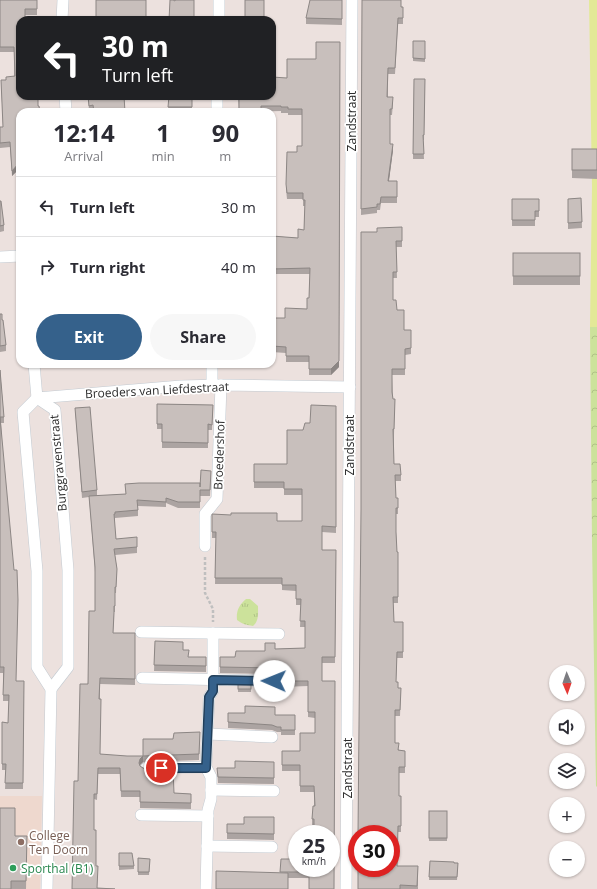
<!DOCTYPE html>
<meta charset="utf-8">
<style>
body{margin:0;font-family:"Open Sans",sans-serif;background:#f7f7f7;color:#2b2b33;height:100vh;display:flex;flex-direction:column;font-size:15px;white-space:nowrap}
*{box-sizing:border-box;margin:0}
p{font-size:13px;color:#7c7c81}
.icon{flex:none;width:22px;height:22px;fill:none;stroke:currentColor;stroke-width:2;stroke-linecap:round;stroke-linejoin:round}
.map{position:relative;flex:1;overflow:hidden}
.panel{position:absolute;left:16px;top:108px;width:260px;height:260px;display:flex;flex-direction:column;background:#fff;border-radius:12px;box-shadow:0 1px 3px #0004}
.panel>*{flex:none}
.banner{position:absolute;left:16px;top:16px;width:260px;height:84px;border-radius:12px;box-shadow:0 1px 3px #0004;background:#202124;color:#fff;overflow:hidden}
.needle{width:26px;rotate:178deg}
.controls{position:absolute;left:549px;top:665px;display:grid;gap:8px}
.controls a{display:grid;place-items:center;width:36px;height:36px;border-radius:50%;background:#fff;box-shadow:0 1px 3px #0004;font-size:20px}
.speed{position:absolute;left:288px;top:825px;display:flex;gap:8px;font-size:20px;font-weight:700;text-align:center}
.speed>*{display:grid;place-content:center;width:52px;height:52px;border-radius:50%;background:#fff;box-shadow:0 1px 3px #0004;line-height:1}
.speed small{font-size:10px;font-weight:400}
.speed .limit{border:6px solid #d22;background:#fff;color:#111}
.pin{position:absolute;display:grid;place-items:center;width:34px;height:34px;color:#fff;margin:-17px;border:2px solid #fff;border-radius:50%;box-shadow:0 1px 4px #0007}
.me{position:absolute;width:44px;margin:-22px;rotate:271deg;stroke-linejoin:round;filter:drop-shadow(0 0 3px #0008)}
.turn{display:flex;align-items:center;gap:14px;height:84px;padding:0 20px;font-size:18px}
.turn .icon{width:52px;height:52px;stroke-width:2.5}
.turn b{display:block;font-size:28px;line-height:34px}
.eta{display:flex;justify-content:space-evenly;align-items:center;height:68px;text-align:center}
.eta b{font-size:24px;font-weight:700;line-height:28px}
.action{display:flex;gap:8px;margin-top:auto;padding:8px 20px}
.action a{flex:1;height:46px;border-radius:24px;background:#35618b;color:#fff;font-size:16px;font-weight:700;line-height:46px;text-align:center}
.action a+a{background:#f7f7f7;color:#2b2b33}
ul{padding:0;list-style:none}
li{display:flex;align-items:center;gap:12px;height:60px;padding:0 20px;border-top:1px solid #e1e1e2}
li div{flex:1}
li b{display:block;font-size:15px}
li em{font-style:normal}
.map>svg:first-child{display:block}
</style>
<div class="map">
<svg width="597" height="889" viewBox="0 0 597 889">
<defs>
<pattern id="forest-crowns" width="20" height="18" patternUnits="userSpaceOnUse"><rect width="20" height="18" fill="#cce29b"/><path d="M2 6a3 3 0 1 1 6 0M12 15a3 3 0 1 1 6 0" fill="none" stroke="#afc286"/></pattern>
<pattern id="park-tufts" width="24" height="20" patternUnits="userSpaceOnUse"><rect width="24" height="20" fill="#cce29b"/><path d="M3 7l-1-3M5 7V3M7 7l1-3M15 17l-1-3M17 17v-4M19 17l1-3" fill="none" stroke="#afc286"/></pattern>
</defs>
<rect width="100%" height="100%" fill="#ece1de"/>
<path fill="#eed8ce" d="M0,796H42L40,889H0Z"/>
<path fill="#cce29b" d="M592,542H597V787L596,786Z"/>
<path fill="url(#forest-crowns)" d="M590,327H597V542H592Z"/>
<path fill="url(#park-tufts)" d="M246,599H250L258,606C258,614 259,621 253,626C247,625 242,624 237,620C236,611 239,605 246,599Z"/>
<path fill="#e3e997" d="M589,0H597V327H590L592,187Z"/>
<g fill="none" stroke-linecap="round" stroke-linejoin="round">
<g stroke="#c2cad1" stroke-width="12">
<g id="street">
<path d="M62,20L63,0"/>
<path d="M219,20V0"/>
<path d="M65,96L66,112"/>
<path d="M217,112V96"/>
<path d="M0,257L20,256"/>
<path d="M34,364L37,398"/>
<path d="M212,385V364"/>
<path d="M37,398L23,412L37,571V667L51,689L47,889"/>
<path d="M37,398L181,386L221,385L350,387"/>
<path d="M37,398L55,410L68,570V667L51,689"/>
<path d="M205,546V514L217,499L221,385"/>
<path d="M141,632L279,634"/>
<path d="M142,678L274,681"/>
<path d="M208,734L272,737"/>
<path d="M146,768L206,767"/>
<path d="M211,790L274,791"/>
<path d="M141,815L208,816"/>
<path d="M207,846L272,847"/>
<path d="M206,889L208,810L211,799V777L206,767L209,697L213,691V633"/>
<path d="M346,889L352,0"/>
</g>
</g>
<path stroke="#bfbfbf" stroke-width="2.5" stroke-dasharray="3 2" stroke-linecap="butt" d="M205,557V593L213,609V622"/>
<use href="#street" stroke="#fff" stroke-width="11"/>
</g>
<g fill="#aca4a2">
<path d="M0,0H37V15H25L20,112V182L19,169L12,176L10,147L0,148V127H3L1,80H6L14,76V52H0Z"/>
<path d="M324,0H342V25L306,24V18Z"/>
<path d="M362,0L403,7V24H398L395,74H388V97L393,103L392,115H390V144L393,150L389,181H397V203H381L380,210H377V213L361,215Z"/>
<path d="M413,41H425V62L413,61Z"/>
<path d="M316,59L339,367L331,375H309V362H286V353L272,352V318H285L307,309L309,298L310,274H272V236L298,238L304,230L305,206H303V199H287L286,189L297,152L302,146V115H288V113H281V111L239,112L238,96L287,78Z"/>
<path d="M414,79H425L424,140H423L424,159H413Z"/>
<path d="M88,96L125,112H93V111H89Z"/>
<path d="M169,96H196V99H192V112H168Z"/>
<path d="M572,149H597V179L572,178Z"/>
<path d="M581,198L582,228L568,229V199Z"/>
<path d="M512,199H539V217H535V226H512Z"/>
<path d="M0,201L4,225V231L0,232Z"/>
<path d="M402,227V247H396L397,278H393V300L404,330H411V354L405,355V375H392L393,399H395L394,435V464L401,475V481H395L396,498H398V514H396V532L397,552H398V603H393L394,622L403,652V658H397L396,682L398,688H401L400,716H395V743L399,750L405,751V773H399V796H401V832H398L397,866H418V889H358L377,232Z"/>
<rect x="513" y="253" width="67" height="32"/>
<path d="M0,314L6,345V351L0,352Z"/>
<path d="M0,370L4,417V423H1L16,681H24L23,789H5L6,770H2V722L8,723L9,701H3V673H0Z"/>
<path d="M157,404L213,405L212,430H208V448H162V429H157Z"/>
<path d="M336,406V533L322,532V550H336L335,663H322V681L334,889L309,878H288L280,873L331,868L314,825H312V819L314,806V792H300V771H282V751H300L315,733V718L308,717V686L281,687V677L274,674L220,673V657H235L275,649L305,648V627H300L301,605H296V591L282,590V584H215L216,538H212V514L277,521H302V495H284V488H254V464H287L303,430L310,423Z"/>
<path d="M75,408L97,490V496L126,494L125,484L200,483L211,471L210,496H200V508H178L166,503V507L138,506V516L115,518V520H114L116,539L137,547V553L115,555L117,569L116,593H115V612H114V618L113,633H135V685L100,684V754L143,762L140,765V766L174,793L191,794V809L140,808V797H121L120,774H98L97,800L94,799L72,889L78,781L95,611V572L89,497L82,498Z"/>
<path d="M155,641L183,650L188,657H206V672L154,671Z"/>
<rect x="238" y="684" width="13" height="8"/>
<path d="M228,713L275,715H295V735H281V732H277L272,730L228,728Z"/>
<path d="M200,732L199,760L143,762V739H173Z"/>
<path d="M274,762V784L218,783L217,768H235Z"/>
<rect x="429" y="811" width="18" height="30"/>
<path d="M274,817V840L227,839V824H244Z"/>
<path d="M15,836H27L26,889H0Z"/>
<path d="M119,853L134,866V869L119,870Z"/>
<path d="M138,858L150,859L149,875H138Z"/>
<path d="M430,861L458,863L457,880H429Z"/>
</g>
<g fill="#8c8684">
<path d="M340,48L339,367L331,375V369Z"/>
<path d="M393,144V150L388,187V181Z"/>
<path d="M19,163V169L12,176V171Z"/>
<path d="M143,756V762L140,765L139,763L140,759Z"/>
</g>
<g fill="#c8bfbc" stroke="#8c8684">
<path d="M0,0H37V9H25V20H20V96H38V106H39L40,112H20V177L19,163L12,171L10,142L0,143V127H3L1,80H6V77L15,76L14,47H0Z"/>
<path d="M96,0H146V20H89L90,17H96Z"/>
<path d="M170,0H173L175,1V0H194V20H169Z"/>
<rect x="245" y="0" width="19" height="20"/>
<path d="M310,0H342V19L306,18Z"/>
<path d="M362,0H401V7H403V18H398L395,68H388L387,97H393L392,109H390V144H393L388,181H397V197H381L380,204H377V207L361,209Z"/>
<path d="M413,41H425V59L413,58Z"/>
<path d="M316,42H340L339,361L331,369H309V356H286V347L272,346V318H285V308L307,309V298H309L310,268L272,269V236L298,238V229L304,230L305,200H303V193H287L286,184L287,152H297V146H302V109H288V107H281V106H261V112H239V96H272V77L287,78V59H316Z"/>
<path d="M414,79H425L424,135H423L424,154H413Z"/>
<path d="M88,96H124L125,112H94L93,105L89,106Z"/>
<path d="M169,96H192V107H168Z"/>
<rect x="572" y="149" width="25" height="21"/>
<path d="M581,198L582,222L568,223V199Z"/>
<path d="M512,199H539V211H535V220H512Z"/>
<path d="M0,201H1L4,225L0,226Z"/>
<path d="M402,227V241H396L397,272H393V300H396L397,310H404V330H411V348L405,349V369H392V392L393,399H395L394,429H393L394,464H400L401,475H395L396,498H398V508H396V532L397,552H398V597H393L394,622H403V652H397L396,682H398V688H401L400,710H395V743H399L398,750L405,751V767H399V796H401V826H398L397,866H418L417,886L400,885V889H358V868H391V834H358L361,509V232H377V228Z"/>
<rect x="513" y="253" width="67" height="23"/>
<path d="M0,314H2V320H3L6,345L0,346Z"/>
<path d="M0,370L4,417H0L14,570H17L18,600L16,681H24L23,783H5L6,764H2V722L8,723L9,695H3L4,667H0Z"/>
<path d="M157,404L213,405L212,425L208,424V443L162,442V424H157Z"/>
<path d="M311,405L336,406V527L322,526V550H336L335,657H322V681H335L334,889H309V872H280L281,859H297V868H331V834H314V819H312L313,806H315L314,786H300V765H282V751H300V733H315V712H308V681H281V671L274,668L220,667V657H235L236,651H265V643H275V649L305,648V621H300L301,599H296V585H282V578H215L216,532H212V514L231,515V513H277V521H302V489H284V482H254V464H287V430H303L305,423H310Z"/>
<path d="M90,407L97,490L82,492L75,408Z"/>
<path d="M201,470L211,471L210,490H200V502H178L166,498V502L137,500L138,510L115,512V514H114L116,539L137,537V547L114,549L117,569L116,587H115V606H114V613L113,633H135V679L100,678L99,699H101L100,754L127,756H143L140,759L139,763L140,766L143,768L146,769H173L174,793L191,794V803L140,802V791H121L120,768H98L97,794H94V830H96V866H98L97,888L115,889H72L74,781H78L80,684H88L89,611H95V567L89,496L126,494L125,484L139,483H200V487Z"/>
<path d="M155,641L183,642V650H189L188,657H206V666L154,665Z"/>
<rect x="238" y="684" width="13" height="5"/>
<path d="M245,706L275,707V715H295V730H281V727H277L272,725L228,722V713H245Z"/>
<path d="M200,732L199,754L143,756V739H173L174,733Z"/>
<path d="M235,761L274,762V778L218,777L217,768H235Z"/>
<path d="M0,808H15V836H27L26,881H11V889H0Z"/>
<rect x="429" y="811" width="18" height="27"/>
<path d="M244,817H274V834L227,833V824H244Z"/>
<path d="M119,853H132L134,866H119Z"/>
<path d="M138,858L150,859L149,872H138Z"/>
<path d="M430,861L454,862V863H458L457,877H429Z"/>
<path d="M216,871L288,873V889H216Z"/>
</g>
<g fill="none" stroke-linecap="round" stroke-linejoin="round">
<g stroke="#223f5a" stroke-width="10">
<path id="route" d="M161,768H206L209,697L213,691V680L274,681"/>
</g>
<use href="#route" stroke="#35618b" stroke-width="7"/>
</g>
<circle fill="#8d6e63" stroke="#fff" stroke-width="1.5" cx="21" cy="842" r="4"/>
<circle fill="#2e9e5b" stroke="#fff" stroke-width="1.5" cx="13" cy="868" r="4"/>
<g text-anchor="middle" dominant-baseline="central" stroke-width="3.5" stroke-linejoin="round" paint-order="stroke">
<g font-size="12" fill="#2b2b2b" stroke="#fff">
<text transform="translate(351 121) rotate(-90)">Zandstraat</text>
<text transform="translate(157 390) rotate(-3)">Broeders van Liefdestraat</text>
<text transform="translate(349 445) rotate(-90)">Zandstraat</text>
<text transform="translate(219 455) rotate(-88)">Broedershof</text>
<text transform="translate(58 463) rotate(-95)">Burggravenstraat</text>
<text transform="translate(347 768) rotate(-90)">Zandstraat</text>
</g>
<g font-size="12" fill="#785e54" stroke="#fff" text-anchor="start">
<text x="29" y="835">College<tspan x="29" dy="14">Ten Doorn</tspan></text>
</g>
<g font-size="12" fill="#27864d" stroke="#fff" text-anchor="start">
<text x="21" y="868">Sporthal (B1)</text>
</g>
</g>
</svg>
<div class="controls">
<a><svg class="needle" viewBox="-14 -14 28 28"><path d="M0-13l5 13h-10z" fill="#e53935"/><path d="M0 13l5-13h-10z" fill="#7c7c81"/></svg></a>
<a><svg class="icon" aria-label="sound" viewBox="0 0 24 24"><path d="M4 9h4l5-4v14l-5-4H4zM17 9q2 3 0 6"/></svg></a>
<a><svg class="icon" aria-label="layers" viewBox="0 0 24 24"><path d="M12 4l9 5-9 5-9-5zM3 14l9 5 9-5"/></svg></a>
<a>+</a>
<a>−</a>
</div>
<div class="speed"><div>25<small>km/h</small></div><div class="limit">30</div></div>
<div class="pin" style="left:161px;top:768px;background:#d93025"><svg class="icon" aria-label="arrive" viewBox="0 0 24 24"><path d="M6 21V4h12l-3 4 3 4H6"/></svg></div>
<svg class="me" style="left:274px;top:681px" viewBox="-20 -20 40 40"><circle r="19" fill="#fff"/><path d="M0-13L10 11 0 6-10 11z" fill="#35618b"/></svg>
<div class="banner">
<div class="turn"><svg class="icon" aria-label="left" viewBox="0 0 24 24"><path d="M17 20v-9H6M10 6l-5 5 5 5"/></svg><div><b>30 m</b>Turn left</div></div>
</div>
<section class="panel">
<div class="eta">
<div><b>12:14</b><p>Arrival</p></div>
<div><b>1</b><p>min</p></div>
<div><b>90</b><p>m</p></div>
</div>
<ul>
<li><svg class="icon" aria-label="left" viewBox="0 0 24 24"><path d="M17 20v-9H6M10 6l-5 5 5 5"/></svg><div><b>Turn left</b></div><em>30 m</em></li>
<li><svg class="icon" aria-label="right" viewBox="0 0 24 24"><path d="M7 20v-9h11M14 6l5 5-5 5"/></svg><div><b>Turn right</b></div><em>40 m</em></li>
</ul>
<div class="action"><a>Exit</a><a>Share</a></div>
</section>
</div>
